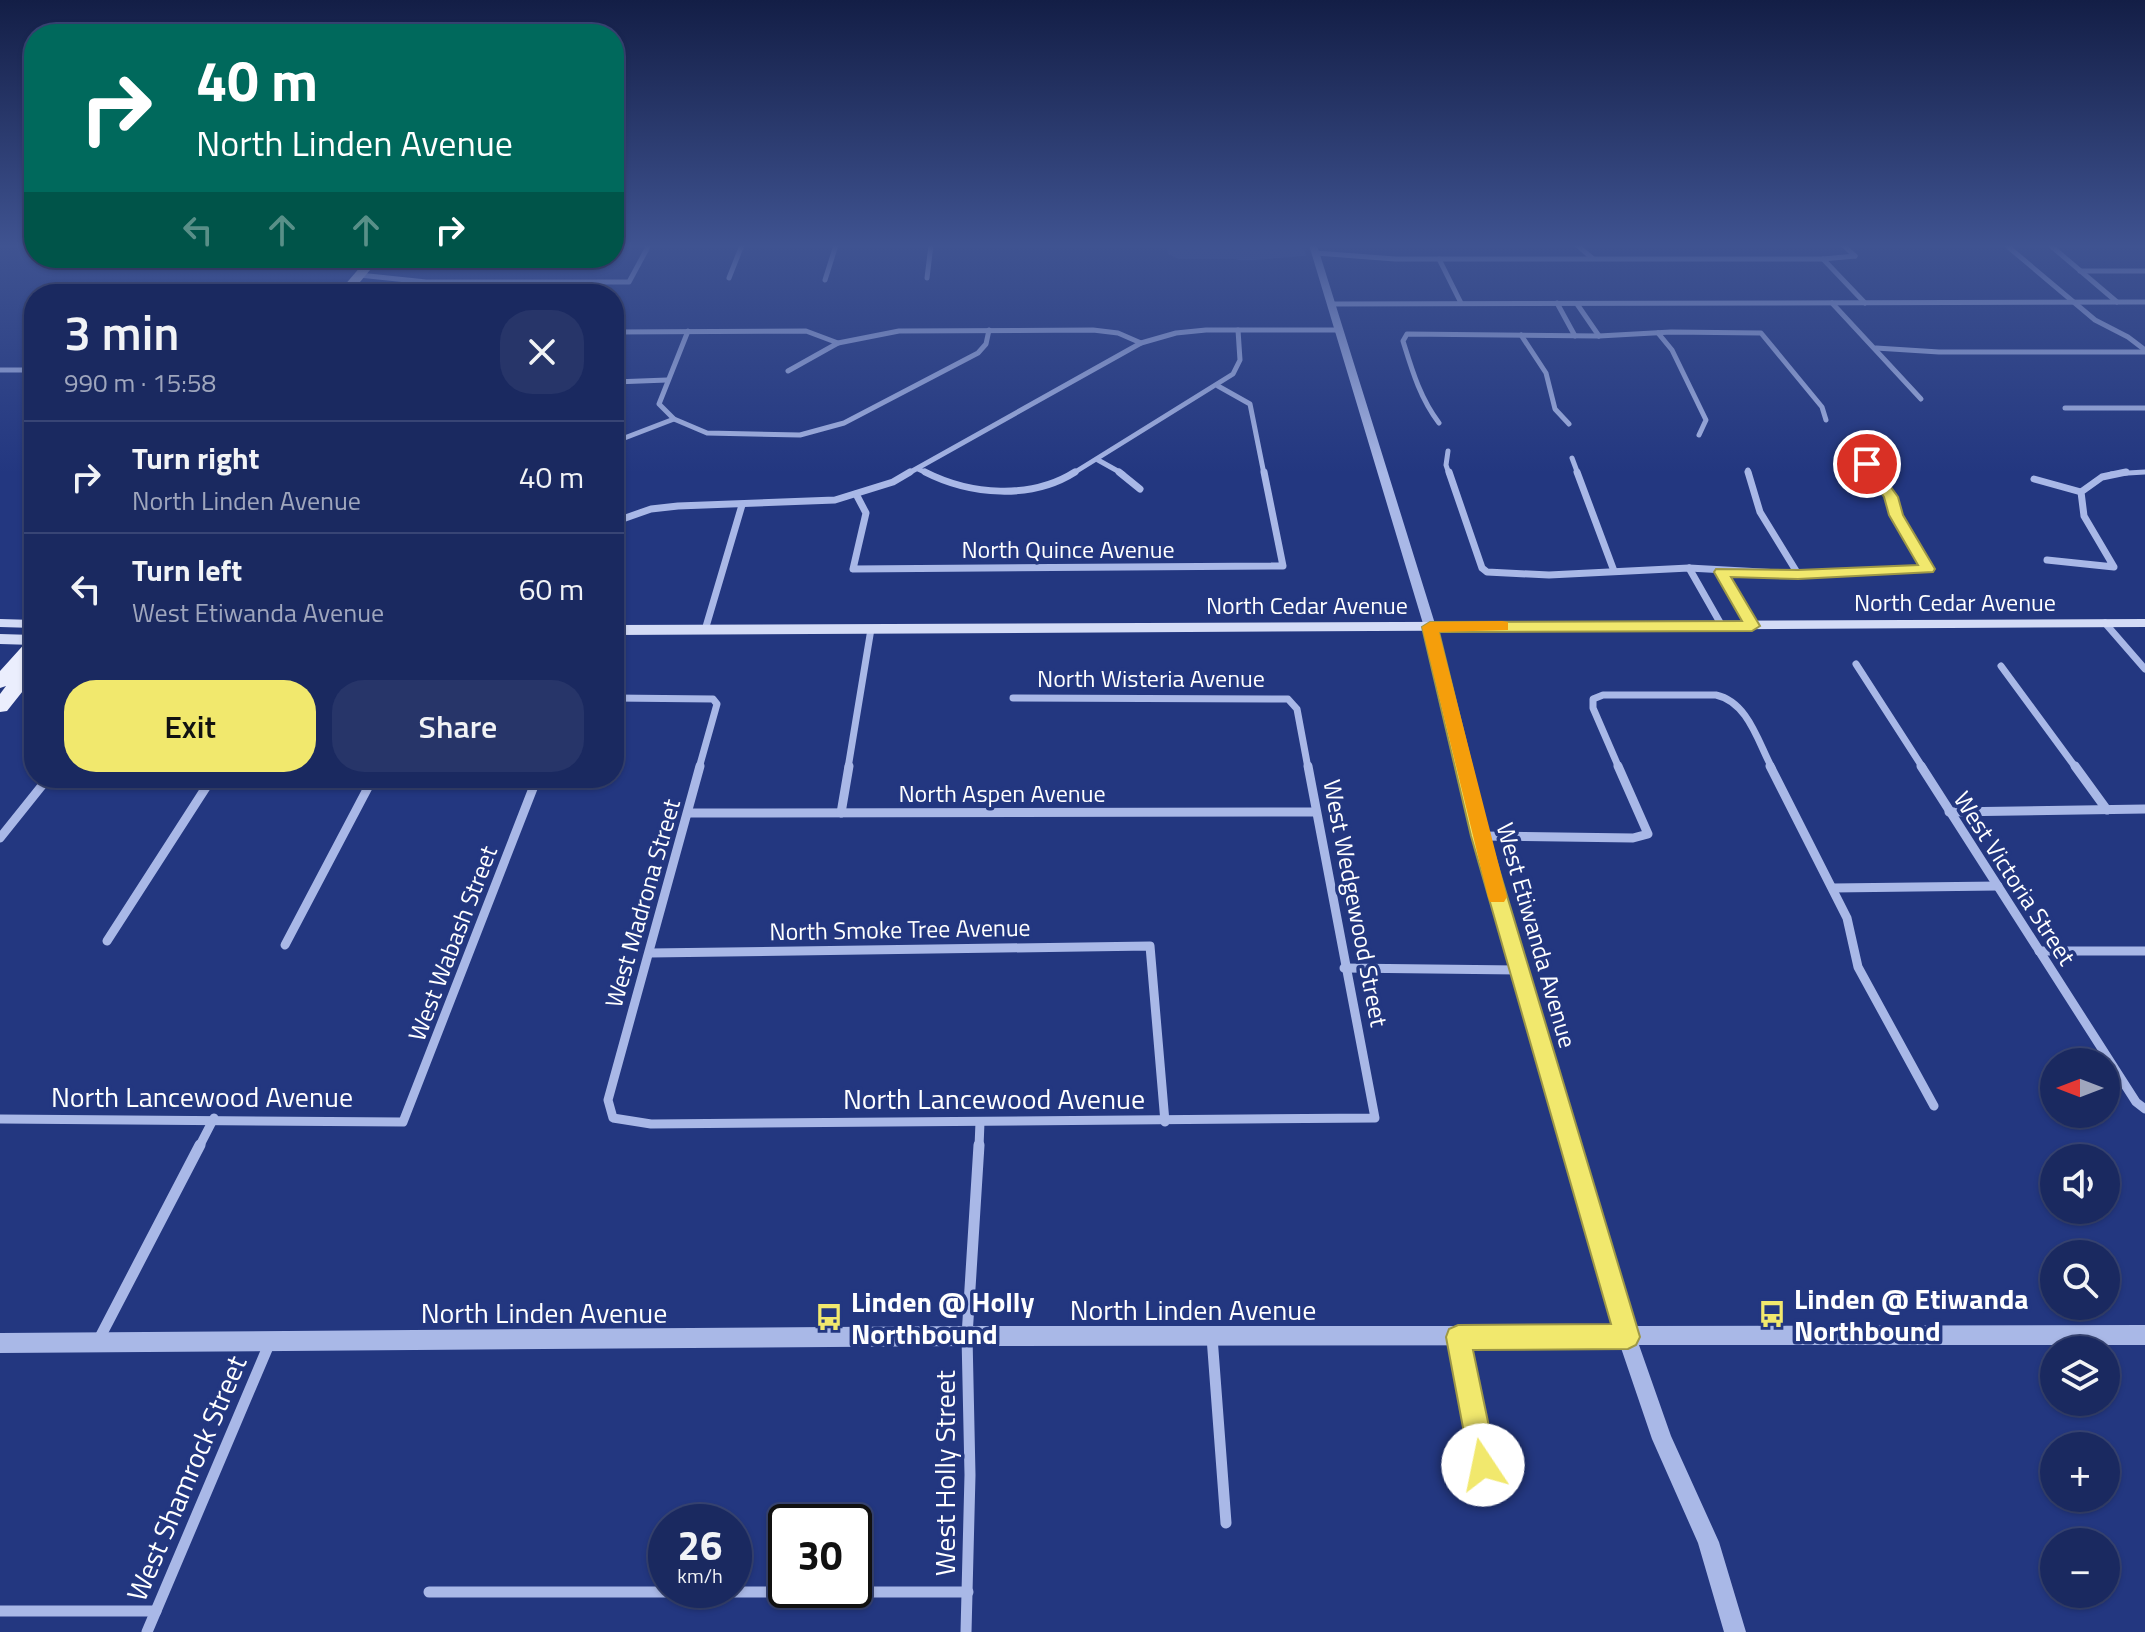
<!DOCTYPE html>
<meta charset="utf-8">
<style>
body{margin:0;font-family:"Titillium Web",sans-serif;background:#273569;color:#f1f3f6;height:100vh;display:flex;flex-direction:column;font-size:30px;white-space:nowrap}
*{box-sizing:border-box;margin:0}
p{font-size:26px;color:#9fa6bd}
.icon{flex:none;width:44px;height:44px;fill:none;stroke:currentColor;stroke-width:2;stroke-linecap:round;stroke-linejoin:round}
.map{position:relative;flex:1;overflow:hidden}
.side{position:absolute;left:24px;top:284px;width:600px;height:504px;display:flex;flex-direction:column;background:#1a2960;border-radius:32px;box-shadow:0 2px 6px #0004,0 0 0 2px #384575}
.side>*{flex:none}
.top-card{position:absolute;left:24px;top:24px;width:600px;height:244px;border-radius:32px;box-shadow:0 2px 6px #0004,0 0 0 2px #384575;background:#00695c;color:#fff;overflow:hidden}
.needle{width:52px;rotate:270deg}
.tools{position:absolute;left:2040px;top:1048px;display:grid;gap:16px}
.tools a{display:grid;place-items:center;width:80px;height:80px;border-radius:50%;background:#1a2960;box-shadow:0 2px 6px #0004,0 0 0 2px #384575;font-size:40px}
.speed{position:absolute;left:648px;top:1504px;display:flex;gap:16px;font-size:40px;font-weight:700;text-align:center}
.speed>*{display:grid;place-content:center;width:104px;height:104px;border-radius:50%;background:#1a2960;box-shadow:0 2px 6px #0004,0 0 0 2px #384575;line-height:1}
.speed small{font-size:20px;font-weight:400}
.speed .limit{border:4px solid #111;border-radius:12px;background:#fff;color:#111}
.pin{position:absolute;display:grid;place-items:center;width:68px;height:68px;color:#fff;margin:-34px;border:4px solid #fff;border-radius:50%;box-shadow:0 2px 8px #0007}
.me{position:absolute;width:88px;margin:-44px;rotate:349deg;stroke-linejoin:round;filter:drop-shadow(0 0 6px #0008)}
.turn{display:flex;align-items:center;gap:28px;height:168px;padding:0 40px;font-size:36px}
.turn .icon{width:104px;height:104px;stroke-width:2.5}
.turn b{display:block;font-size:56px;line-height:68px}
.lanes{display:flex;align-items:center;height:76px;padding:0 40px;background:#0003;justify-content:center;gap:40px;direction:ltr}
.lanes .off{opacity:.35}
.round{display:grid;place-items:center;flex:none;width:84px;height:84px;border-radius:32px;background:#273569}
.summary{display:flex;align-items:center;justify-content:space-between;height:136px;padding:0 40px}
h1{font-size:48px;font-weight:600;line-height:60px}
.primary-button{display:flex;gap:16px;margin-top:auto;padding:16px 40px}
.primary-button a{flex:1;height:92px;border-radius:32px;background:#f1e86d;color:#111;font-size:32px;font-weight:600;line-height:92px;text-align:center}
.primary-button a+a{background:#273569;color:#f1f3f6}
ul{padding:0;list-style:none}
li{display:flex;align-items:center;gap:24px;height:112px;padding:0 40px;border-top:2px solid #384575}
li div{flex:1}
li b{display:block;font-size:30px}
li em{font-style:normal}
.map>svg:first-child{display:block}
</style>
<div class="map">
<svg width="2145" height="1632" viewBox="0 0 2145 1632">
<rect width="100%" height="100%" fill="#233780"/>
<path fill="#384f9d" d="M1167,245H1303L1306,256C1292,256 1243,263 1235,259H1179L1168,254Z"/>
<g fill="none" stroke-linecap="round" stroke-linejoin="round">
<g stroke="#a9b8e7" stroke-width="5">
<path d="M1577,245L1592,258"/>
<path d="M1843,245L1855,256"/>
<path d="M2006,245L2095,320L2128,337L2145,350"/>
<path d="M2050,245L2117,302"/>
<path d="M1316,253L1395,259H1823L1855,256"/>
<path d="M1439,259L1461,303"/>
<path d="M1823,259L1865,303"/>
<path d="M2080,271H2145"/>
<path d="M359,275L426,282H629L649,245"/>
<path d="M729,278L742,245"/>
<path d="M927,278L931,245"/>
<path d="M825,280L836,245"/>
<path d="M1557,303L1575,336"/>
<path d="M1832,303L1921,399"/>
<path d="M1331,304L2145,302"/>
<path d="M1577,304L1599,336"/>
<path d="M688,331L659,404L674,419L707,433L800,435L844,423L978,353L986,344L989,330"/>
<path d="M614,332L806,331L838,343L788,371"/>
<path d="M1658,333L1672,350L1706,420L1699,435"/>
<path d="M1521,335L1546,373L1555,409L1569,424"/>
<path d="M838,343L899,331L1093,330L1118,333L1141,343L1176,333L1206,330H1340"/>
<path d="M1876,348L1939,352H2145"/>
<path d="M0,370H34"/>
<path d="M614,382L667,380"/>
<path d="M1218,386L1250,404L1264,474"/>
<path d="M2065,408H2145"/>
<path d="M1439,423C1420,398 1412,370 1403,341L1407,334L1599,336L1671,332L1761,333L1822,407L1826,420"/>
<path d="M614,442L674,419"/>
<path d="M1848,446L1875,474"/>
<path d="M1448,451L1446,465L1449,474"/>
<path d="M1572,458L1578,474"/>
<path d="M1098,460L1123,474"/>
<path d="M918,469L929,474"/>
<path d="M1748,470L1749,474"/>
<path d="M907,474L1141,343"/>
<path d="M1072,474L1233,374L1240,360L1238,330"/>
<path d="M2111,474L2145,472"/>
</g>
<g stroke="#a9b8e7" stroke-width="7">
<path d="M925,472C970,495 1031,500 1075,472"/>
<path d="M1119,472L1140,489"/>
<path d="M1449,472L1482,568L1487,572L1549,575L1689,568L1798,574L1928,569L1896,515L1891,497L1873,472"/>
<path d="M1577,472L1614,571"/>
<path d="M1748,472L1760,512L1798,574"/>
<path d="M2034,479L2081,492"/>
<path d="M856,494L866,513L853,569L1283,566L1264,472"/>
<path d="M614,522L651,509L678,506L835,500L893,482L910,472"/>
<path d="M2047,560L2114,567L2084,516L2081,492L2102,477L2126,472"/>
<path d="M1689,568L1722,626"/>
<path d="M1721,572L1752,626"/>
<path d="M2105,623L2145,669"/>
<path d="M705,630L742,505"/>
<path d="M1856,664L1923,768"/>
<path d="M2001,666L2076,768"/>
<path d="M614,698L713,699L717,704L699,768"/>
<path d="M1013,698L1288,699L1297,709L1308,768"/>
<path d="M848,768L871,629"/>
<path d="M1619,768L1593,708V699L1603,695H1716C1748,702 1758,742 1772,768"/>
</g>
<g stroke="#a9b8e7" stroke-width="9">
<path d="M700,766L608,1100L613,1118L651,1124L1375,1118L1308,766"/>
<path d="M1770,766L1847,918L1858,967L1934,1106"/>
<path d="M1921,766L2136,1102L2145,1109"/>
<path d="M2075,766L2107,810"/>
<path d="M1949,812L2145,809"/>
<path d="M688,813L1316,812"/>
<path d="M841,813L849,766"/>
<path d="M1480,836L1633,838L1648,834L1618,766"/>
<path d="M0,838L48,778"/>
<path d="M1833,888L1998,886"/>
<path d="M107,941L212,778"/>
<path d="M285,945L373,778"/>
<path d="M2039,951H2145"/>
<path d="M650,953L1150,946L1165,1122"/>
<path d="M1344,968L1518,970"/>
<path d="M0,1119L403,1122L537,778"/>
<path d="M199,1147L214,1118"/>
<path d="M979,1147L980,1122"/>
</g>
<g stroke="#a9b8e7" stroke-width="11">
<path d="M1212,1337L1226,1523"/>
<path d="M1458,1337L1489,1491"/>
<path d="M98,1341L200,1145"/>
<path d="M429,1592H968"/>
<path d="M0,1611H156"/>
<path d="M147,1632L270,1342"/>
<path d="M966,1632L970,1475L967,1336L979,1145"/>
</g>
<path fill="#a9b8e7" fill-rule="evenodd" d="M1309,245H1317L1436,627L1487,836L1634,1326L2145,1325V1345H1639L1671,1436L1719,1542L1746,1632H1724L1698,1543L1652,1439L1620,1345L967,1346L0,1353V1333L967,1326H1614L1473,836L1424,627Z"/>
<g fill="#d3dbf6" fill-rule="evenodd">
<path d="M0,619L34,620V628L0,627Z"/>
<path d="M2145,619V627L614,635V625Z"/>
<path d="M0,634L34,635V645L0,644Z"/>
</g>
<g fill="#ebeefd" fill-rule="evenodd">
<path d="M368,258H380L350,294H337Z"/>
<path d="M34,638V655L29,660L34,659V677L7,711L0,712V694L6,686L0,688V671L28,640Z"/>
</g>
</g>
<linearGradient id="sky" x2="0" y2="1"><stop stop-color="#131e46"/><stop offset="0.52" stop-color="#3f5391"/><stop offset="1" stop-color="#3f5391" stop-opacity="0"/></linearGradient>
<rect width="2145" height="473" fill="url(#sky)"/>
<path fill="#f1e86d" stroke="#9d9747" stroke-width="2" d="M1862,461H1872L1898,497L1903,515L1935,569L1933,572L1798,579L1731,577L1760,626L1752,631L1439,632L1489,836L1640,1337L1636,1345L1628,1349L1473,1350L1497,1465L1493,1474L1483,1478L1474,1474L1470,1465L1446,1337L1449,1329L1458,1325L1611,1324L1471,836L1422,627L1430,622L1742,621L1714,572L1716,569L1798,570L1918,565L1889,515L1884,497L1860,464Z"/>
<path fill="#f59e0b" d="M1502,621L1508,622V630L1439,632L1507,897L1504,902H1490L1488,897L1422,627L1430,622Z"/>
<defs>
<g id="bus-bare" transform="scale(2.16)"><path d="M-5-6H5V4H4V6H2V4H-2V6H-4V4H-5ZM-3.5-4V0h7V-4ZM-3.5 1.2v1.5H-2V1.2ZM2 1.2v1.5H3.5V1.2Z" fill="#f1e86d" stroke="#233780" stroke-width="2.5" paint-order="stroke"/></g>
</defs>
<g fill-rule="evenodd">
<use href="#bus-bare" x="1772" y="1314"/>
<use href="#bus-bare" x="829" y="1317"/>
</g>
<g text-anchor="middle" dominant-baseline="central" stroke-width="7" stroke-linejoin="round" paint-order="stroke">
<g font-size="24" fill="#fff" stroke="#233780">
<text x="1068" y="549">North Quince Avenue</text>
<text x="1955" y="602">North Cedar Avenue</text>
<text x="1307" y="605">North Cedar Avenue</text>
<text x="1151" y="678">North Wisteria Avenue</text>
<text x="1002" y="793">North Aspen Avenue</text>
<text transform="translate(2015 878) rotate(57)">West Victoria Street</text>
<text transform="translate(642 903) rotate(-74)">West Madrona Street</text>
<text transform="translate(1356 903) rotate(79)">West Wedgewood Street</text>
<text transform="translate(900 929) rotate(-1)">North Smoke Tree Avenue</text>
<text transform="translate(1537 935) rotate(74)">West Etiwanda Avenue</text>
<text transform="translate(452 943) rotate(-69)">West Wabash Street</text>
</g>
<g font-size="28" fill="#fff" stroke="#233780">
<text x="202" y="1096">North Lancewood Avenue</text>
<text x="994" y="1098">North Lancewood Avenue</text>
<text x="1193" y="1309">North Linden Avenue</text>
<text x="544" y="1312">North Linden Avenue</text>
<text transform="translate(944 1473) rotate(-90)">West Holly Street</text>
<text transform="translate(186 1478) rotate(-67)">West Shamrock Street</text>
</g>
<g font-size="28" font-weight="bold" fill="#fff" stroke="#233780" text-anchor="start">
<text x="1794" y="1298">Linden @ Etiwanda<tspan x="1794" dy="32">Northbound</tspan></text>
<text x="851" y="1301">Linden @ Holly<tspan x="851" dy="32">Northbound</tspan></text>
</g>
</g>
</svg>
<div class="tools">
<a><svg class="needle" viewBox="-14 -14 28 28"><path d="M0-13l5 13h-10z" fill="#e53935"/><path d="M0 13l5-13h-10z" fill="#9fa6bd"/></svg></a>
<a><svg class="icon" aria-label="sound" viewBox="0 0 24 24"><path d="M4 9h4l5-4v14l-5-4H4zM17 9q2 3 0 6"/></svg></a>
<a><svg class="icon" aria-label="search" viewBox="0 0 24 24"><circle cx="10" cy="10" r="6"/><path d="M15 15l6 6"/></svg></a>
<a><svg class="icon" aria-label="layers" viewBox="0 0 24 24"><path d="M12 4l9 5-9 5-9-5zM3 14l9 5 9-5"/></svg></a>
<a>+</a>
<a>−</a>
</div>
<div class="speed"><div>26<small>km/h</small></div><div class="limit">30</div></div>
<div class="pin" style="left:1867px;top:464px;background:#d93025"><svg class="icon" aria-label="arrive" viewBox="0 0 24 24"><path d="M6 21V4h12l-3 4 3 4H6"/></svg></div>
<svg class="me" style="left:1483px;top:1465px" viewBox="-20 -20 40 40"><circle r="19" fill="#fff"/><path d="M0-13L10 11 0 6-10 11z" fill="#f1e86d"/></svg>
<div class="top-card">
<div class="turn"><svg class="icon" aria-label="right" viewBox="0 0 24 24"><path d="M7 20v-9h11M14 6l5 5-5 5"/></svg><div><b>40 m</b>North Linden Avenue</div></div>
<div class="lanes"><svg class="icon off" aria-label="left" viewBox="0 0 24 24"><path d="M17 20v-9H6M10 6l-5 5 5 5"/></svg><svg class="icon off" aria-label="ahead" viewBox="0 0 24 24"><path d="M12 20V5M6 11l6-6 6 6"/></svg><svg class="icon off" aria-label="ahead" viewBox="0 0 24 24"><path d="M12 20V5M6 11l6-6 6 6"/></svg><svg class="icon" aria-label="right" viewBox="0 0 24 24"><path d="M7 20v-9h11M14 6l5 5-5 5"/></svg></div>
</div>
<section class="side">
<div class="summary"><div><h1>3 min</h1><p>990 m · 15:58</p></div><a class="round"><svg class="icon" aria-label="close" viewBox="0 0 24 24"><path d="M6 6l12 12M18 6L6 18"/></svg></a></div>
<ul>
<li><svg class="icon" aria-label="right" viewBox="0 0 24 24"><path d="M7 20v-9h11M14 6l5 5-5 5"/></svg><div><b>Turn right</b><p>North Linden Avenue</p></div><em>40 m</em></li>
<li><svg class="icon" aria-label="left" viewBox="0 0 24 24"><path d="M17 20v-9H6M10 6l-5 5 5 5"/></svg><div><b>Turn left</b><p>West Etiwanda Avenue</p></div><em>60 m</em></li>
</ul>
<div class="primary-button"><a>Exit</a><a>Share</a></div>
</section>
</div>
